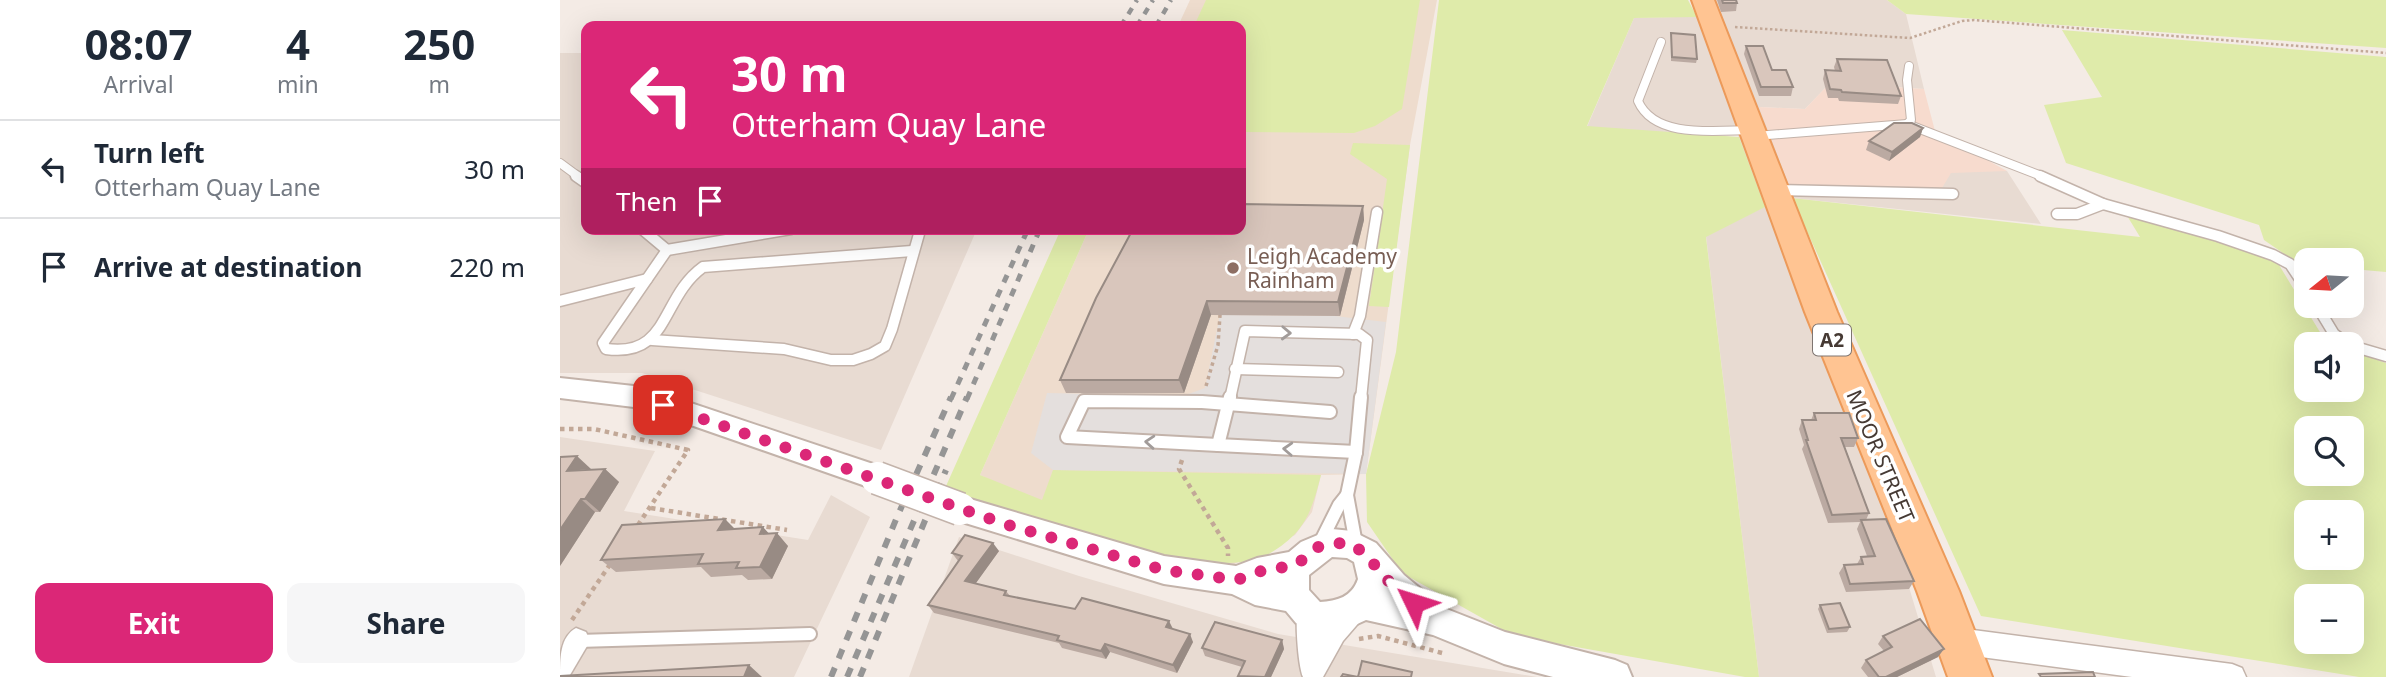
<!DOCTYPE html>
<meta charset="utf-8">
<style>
body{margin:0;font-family:"Noto Sans",sans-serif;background:#f6f6f7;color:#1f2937;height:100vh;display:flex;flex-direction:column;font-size:26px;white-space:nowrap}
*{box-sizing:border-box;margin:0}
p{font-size:23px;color:#747a83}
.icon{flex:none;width:38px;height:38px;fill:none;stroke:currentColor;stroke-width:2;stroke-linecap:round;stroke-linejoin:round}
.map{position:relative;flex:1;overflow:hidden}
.sheet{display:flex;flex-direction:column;background:#fff;width:560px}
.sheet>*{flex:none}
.top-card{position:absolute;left:21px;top:21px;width:665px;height:214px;border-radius:14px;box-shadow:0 7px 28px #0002;background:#db2777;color:#fff;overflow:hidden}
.needle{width:46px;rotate:252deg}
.buttons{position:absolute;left:1734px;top:248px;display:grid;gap:14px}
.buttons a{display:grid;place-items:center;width:70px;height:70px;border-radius:14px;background:#fff;box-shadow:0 7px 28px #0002;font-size:35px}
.pin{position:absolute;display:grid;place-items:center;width:60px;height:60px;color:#fff;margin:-30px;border-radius:14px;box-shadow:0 4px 10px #0006}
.me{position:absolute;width:77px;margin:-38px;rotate:311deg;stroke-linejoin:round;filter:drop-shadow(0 0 5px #0008)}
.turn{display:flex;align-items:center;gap:24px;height:147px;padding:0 35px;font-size:32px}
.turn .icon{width:91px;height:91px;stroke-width:2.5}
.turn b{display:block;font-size:49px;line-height:60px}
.then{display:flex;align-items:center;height:66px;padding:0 35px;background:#0003;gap:14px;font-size:26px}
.eta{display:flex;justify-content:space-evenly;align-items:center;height:119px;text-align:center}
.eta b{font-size:42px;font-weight:700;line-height:49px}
.action{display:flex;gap:14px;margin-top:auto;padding:14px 35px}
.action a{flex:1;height:80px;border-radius:14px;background:#db2777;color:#fff;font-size:28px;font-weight:700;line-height:80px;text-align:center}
.action a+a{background:#f6f6f7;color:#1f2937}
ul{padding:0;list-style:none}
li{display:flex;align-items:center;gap:21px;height:98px;padding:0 35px;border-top:2px solid #e0e1e3}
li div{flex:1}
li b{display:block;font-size:26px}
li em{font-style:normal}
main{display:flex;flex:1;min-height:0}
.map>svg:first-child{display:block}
</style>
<main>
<section class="sheet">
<div class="eta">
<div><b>08:07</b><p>Arrival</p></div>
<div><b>4</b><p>min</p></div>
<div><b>250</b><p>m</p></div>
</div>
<ul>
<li><svg class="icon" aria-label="left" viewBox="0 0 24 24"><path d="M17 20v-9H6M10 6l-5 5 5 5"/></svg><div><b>Turn left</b><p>Otterham Quay Lane</p></div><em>30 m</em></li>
<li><svg class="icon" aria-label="arrive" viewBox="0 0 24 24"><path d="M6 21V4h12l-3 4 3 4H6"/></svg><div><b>Arrive at destination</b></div><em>220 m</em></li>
</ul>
<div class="action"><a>Exit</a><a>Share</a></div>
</section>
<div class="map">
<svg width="1826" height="677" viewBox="0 0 1826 677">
<rect width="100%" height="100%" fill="#f4ebe5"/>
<g fill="#e8dbd2">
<path d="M1152,0H1327L1346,14L1364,89L1270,83L1245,109L1200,107L1230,187L1392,171H1447L1481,224L1232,198L1376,677H1199L1146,236L1204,207L1175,127L1126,134L1027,127L1074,18L1158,16Z"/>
<path d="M0,53H26V229H417L321,450L82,373H0Z"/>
<path d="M0,437L95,451L64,511L248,540L271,495L310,517L234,677H0Z"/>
<path d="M399,537L519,576L718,634L977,677H349Z"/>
</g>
<path fill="#f7dbce" d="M1270,83L1364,89L1375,131L1447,171L1391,173L1382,188L1230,187L1199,107L1245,109Z"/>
<path fill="#eedccd" d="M630,0H877L850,145L806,474L761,475L752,512L735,535L674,564L588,557L420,475L529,229H681V26H618Z"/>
<g fill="#dfebaa" fill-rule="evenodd">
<path d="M646,0H860L842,109L815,126L794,133L681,132V26H634Z"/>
<path d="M879,0H1128L1137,17L1074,18L1027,126L1179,137L1205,207L1146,237L1199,677H1185L954,636L842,573L807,522L806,474L836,352Z"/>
<path d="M1327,0H1826V48L1346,14Z"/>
<path d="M1502,30L1826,57V272L1792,269V261L1736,262L1704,240L1699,225L1506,163L1484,105L1542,97Z"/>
<path d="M793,143L850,145L829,307L809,306L827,179L790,154Z"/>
<path d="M1232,198L1580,237L1566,214L1716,260L1766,342L1773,345H1746V390H1792V351L1826,363V677H1799L1421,616ZM1746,429H1792V474H1746ZM1746,513H1792V558H1746ZM1746,597H1792V642H1746Z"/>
<path d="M501,229H529L420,475L482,500L493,470L761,475C751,514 744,534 707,555C685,569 612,562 586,556C518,541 449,515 382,495Z"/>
</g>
<path fill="#e4dfdd" d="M660,315L775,316L826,322L806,474L493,470L471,453L487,393L623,396L645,388Z"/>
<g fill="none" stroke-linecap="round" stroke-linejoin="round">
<g stroke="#c3b3aa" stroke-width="10">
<g id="service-far2">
<path d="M1101,42L1078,101C1095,140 1158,130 1193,130"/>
<path d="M1347,124L1351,120L1347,80L1349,66"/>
<path d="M1196,136L1347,124L1484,177"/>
<path d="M0,163L19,177"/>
</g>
</g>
<g stroke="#c3b3aa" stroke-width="13">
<g id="service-far1">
<path d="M16,176L26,183"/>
<path d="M1480,176L1543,204L1658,236L1713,255L1730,264L1746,288"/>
<path d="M1217,190L1393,194"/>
<path d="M1497,214H1517L1543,204"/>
<path d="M82,229L107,250L43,343L46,349C110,358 100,298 143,267L352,251"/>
<path d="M107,250L231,229"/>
<path d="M0,301L87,279"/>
<path d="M1757,306L1774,334L1789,345"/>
<path d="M793,334L800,316L817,212"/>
<path d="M92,340L224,349L271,360H293L311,354L325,346L332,329L359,234L357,229"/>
<path d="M1792,346L1826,356"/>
<path d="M675,369L778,372"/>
<path d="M670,399L685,331L799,334L807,340L801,399"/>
</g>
</g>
<g stroke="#c3b3aa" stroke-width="16">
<g id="service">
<path d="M670,397L658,445L796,452"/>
<path d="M658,445L507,437L524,401L642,402L770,412"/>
<path d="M796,452L787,495L796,544"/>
<path d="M796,452L801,397"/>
<path d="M760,543L779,505L787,495"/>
<path d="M18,641L250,634"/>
</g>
</g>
<g stroke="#c3b3aa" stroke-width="3">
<g id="minor">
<path d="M793,598L802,601L806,610L802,619L783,641L763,677H743C738,666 734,613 739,603L748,600L757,603L764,623L784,601Z"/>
<path d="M16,628L26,632L30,641L10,675L0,677C0,657 0,637 16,628Z"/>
<path d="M1398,628L1672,664L1682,668L1686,677H1572L1398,654L1388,650L1384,641L1388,632Z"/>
</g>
</g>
<g stroke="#c3b3aa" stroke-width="4">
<g id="tertiary">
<path d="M0,378L83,387L328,469L332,478L328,487L317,490L82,408L0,398Z"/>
<path d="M400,496L604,556L676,566L697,558L729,552L741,542L772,529L792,531L816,543L844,575L884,608L945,632L1055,660L1067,665L1072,677H993L944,664L873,635L806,620L784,630L756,631L736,623L726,611L695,605L672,594L604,584L389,518L385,509L389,500ZM772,557L787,558L794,562L798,579C792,597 777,601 760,602L749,590V575Z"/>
</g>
</g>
<g stroke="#ec9a5a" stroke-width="4">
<path id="primary" d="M1132,0H1154L1277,312L1399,591L1432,677H1388L1357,591L1245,312Z"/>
</g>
<path stroke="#c2a897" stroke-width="2.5" stroke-dasharray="2.5 2.5" stroke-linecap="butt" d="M1175,27L1350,38L1402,21L1414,20L1826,53"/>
<path stroke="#c2a897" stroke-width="3.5" stroke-dasharray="3.5 3.5" stroke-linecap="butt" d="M646,386L658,345L660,315"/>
<g stroke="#c2a897" stroke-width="4.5" stroke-dasharray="4.5 4.5" stroke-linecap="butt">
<path d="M0,429H34L128,450L78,525"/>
<path d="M622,460L619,469L668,548V556"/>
<path d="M91,508L227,530"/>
<path d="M12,620L51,563"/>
<path d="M799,639L818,636L886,654"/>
</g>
<use href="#service-far2" stroke="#fff" stroke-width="8"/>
<use href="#service-far1" stroke="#fff" stroke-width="10"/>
<use href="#service" stroke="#fff" stroke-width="12"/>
<use href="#minor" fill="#fff" fill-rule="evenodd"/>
<use href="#tertiary" fill="#fff" fill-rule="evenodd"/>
<use href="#primary" fill="#ffc492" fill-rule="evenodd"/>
<g stroke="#959595" stroke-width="4.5" stroke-dasharray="7 7" stroke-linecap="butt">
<path d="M561,26L577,0"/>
<path d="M577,26L593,0"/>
<path d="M596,26L611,0"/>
</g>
<g stroke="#959595" stroke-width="5" stroke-dasharray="8 8" stroke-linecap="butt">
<path d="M391,399L468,229"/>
<path d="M407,399L480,229"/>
</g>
<g stroke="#959595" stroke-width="6" stroke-dasharray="10 10" stroke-linecap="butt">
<path d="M271,677L337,517L391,397"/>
<path d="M287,677L407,397"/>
<path d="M300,677L386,470"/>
</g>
<g stroke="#c3b3aa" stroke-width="35" stroke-linecap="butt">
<path id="tertiary-bridge" d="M317,478L400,509"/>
</g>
<use href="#tertiary-bridge" stroke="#fff" stroke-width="32"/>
</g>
<g fill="#bbaaa2">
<path d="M1157,0H1176L1177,3L1176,11L1161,12Z"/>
<path d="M1111,33L1137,59L1136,63L1111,61Z"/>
<path d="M1186,46L1233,87L1231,96H1199L1184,54Z"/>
<path d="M1277,59L1341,96L1338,104L1279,101L1278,98H1268L1263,79L1265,70L1275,71L1274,67Z"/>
<path d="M1363,128L1360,137L1329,161L1306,150L1309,141Z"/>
<path d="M803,206L804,220L780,316L651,315L624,393H506L500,380Z"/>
<path d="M1254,413L1298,438L1294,447H1285L1309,513L1306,520L1354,581L1349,589L1286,592L1279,573L1284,565L1297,564L1301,557L1307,556L1297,529L1300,522L1268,523L1242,449L1244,445L1239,429L1242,420H1251Z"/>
<path d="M31,469H45L59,482L40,512H35L0,566Z"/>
<path d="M175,529L208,533L228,546L212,579L188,580L182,575L151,577L141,567L56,572L41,560Z"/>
<path d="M439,551L415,584L446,591L450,596L613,629L633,642L617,673L550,652L546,659L502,648L499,643L374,613L368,605L398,561L392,553Z"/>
<path d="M1260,605L1290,627L1287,632L1267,633L1258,609Z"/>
<path d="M1323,636L1378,657L1337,677H1308L1301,668L1306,660L1324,651L1318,644Z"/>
<path d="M722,640L724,649L711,677H678L682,667L645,656L642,648Z"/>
</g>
<g fill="#988b84">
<path d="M1363,128L1360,137L1329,161L1332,152Z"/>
<path d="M803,206L804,220L780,316L778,302Z"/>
<path d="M647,301L651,315L624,393L619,380Z"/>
<path d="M17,456L31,469L7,471Z"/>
<path d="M45,469L59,482L40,512L25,499Z"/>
<path d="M21,499L35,512L0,566V530Z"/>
<path d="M165,519L177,531L158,530Z"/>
<path d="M203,527L214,539L217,533L228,546L212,579L200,567V534Z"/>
<path d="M433,543L439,551L411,590L405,581Z"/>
<path d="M609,621L613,629L606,627Z"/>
<path d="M630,634L633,642L617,673L613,665Z"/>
<path d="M722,640L724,649L711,677H705Z"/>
<path d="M545,644L550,652L546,659L541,651Z"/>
<path d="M1384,649L1378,657L1337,677H1326Z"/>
<path d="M189,665L202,677H184Z"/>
</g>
<g fill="#d9c6bc" stroke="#988b84" stroke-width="2">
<path d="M1162,0H1176L1177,3H1163Z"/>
<path d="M1111,33L1135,35L1137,59L1112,57Z"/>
<path d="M1186,46H1203L1212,70H1226L1233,87H1201Z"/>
<path d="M1277,59L1327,60L1341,96L1282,92L1281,90L1270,89L1265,70L1281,71Z"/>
<path d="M1334,123H1352L1363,128L1332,152L1309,141Z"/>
<path d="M681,204L803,206L778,302L647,301L619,380H500L536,298L573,229H681Z"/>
<path d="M1254,413H1289L1298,438H1281L1309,513L1272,515L1246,440H1248L1242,420H1256Z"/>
<path d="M17,456L7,471L45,469L25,499H21L0,530V457Z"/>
<path d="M165,519L158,530L203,527L200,534L217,533L200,567L176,568L179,562L138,564L143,554L41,560L62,525Z"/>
<path d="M1326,519L1354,581L1290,584L1284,565L1303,564L1301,557L1315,556L1301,520Z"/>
<path d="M405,535L433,543L405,581L446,591L444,595L515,609L522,598L609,621L606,627L630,634L613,665L545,644L541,651L497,640L499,636L368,605L402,556L392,553Z"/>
<path d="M1280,603L1290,627L1269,629L1260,605Z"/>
<path d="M1360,619L1384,649L1326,677H1319L1306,660L1332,647L1323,636Z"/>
<path d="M655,622L722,640L705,677L678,676L685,661L642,648Z"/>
<path d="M802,661L852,672L851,677H781L783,674L798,677Z"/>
<path d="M189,665L184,677H0V676Z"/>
<path d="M1533,672L1535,677H1481L1479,674Z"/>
</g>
<defs><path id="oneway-chevron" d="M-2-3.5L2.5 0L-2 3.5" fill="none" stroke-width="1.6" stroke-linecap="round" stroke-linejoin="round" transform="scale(1.75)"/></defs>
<g stroke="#a29c9a">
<use href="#oneway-chevron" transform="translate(726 333) rotate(2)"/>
<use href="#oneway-chevron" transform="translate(590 442) rotate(-176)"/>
<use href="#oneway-chevron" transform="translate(728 449) rotate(-177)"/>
</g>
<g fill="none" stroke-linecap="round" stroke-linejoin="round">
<path stroke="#db2777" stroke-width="12" stroke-dasharray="0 21.6" d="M103,405L448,525L604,570L677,580L697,572L736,565L758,547L786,542L805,553L825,578L854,603"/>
</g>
<circle fill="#8d6e63" stroke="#fff" stroke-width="2.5" cx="673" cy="268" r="7"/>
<g text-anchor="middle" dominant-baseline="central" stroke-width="7" stroke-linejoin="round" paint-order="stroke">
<rect fill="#fff" stroke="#7e7571" stroke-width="2" x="1253" y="324.5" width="38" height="31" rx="5"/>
<g font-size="19" font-weight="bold" fill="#463a34">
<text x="1272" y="340">A2</text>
</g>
<g font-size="21" fill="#785e54" stroke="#fff" text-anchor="start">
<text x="687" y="256">Leigh Academy<tspan x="687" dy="24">Rainham</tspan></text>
</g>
<g font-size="21" fill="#463a34" stroke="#fff">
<text transform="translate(1321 456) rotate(67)">MOOR STREET</text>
</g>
</g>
</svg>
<div class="buttons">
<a><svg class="needle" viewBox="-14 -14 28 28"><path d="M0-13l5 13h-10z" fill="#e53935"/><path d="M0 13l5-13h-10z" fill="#747a83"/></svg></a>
<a><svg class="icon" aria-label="sound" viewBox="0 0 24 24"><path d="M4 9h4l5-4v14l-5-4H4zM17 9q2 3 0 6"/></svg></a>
<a><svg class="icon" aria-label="search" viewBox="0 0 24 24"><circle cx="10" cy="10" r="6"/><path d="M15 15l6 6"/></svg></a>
<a>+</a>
<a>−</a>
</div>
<div class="pin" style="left:103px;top:405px;background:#d93025"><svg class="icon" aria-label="arrive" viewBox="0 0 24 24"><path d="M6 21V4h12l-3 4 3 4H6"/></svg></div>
<svg class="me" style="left:854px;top:603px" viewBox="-20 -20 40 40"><path d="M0-17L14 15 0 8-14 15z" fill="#db2777" stroke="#fff" stroke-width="4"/></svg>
<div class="top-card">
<div class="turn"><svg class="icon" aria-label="left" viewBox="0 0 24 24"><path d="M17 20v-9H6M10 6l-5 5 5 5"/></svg><div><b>30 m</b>Otterham Quay Lane</div></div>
<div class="then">Then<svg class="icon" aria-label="arrive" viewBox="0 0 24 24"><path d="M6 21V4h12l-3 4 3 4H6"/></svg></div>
</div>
</div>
</main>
